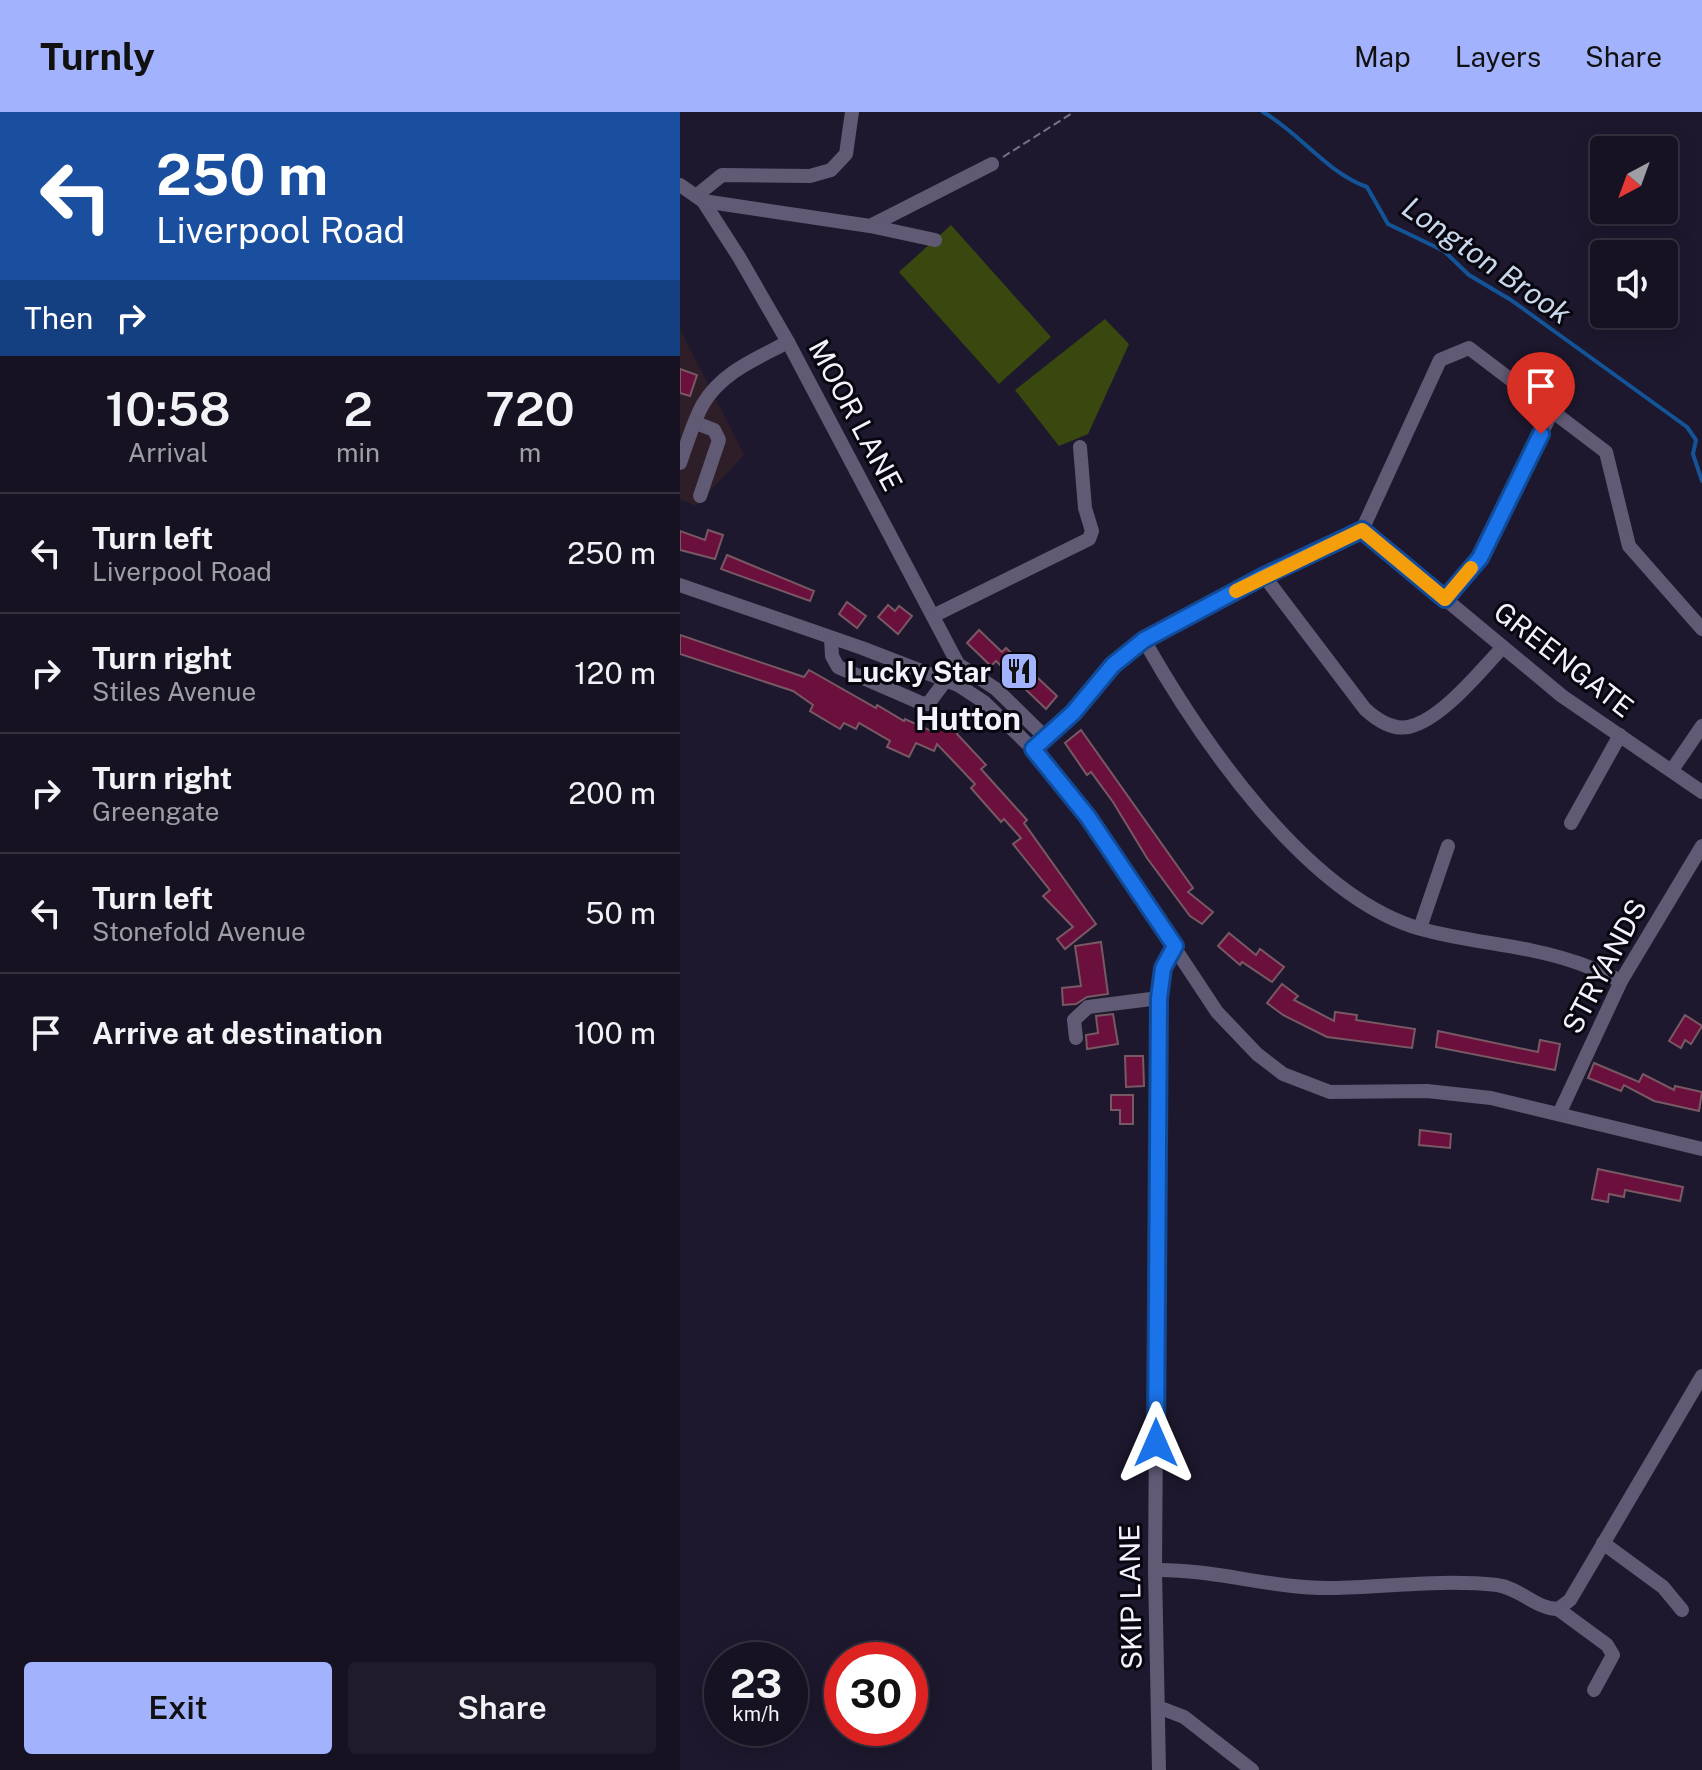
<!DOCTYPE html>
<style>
body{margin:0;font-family:"Public Sans",sans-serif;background:#1f1b2a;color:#f1f3f6;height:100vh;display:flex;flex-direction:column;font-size:30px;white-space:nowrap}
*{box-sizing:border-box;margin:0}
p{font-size:26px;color:#9e9ea5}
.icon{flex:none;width:44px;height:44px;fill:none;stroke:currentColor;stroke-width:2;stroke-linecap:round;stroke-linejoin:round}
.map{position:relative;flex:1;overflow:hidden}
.sheet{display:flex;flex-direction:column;background:#161222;width:680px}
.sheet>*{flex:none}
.banner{background:#1a4fa0;color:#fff;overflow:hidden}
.needle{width:52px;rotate:221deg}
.buttons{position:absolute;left:910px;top:24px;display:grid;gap:16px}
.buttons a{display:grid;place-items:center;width:88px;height:88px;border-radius:8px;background:#161222;box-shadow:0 4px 20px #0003,0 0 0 2px #353240;font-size:40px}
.speed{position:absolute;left:24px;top:1530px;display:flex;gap:16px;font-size:40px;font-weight:700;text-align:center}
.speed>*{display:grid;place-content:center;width:104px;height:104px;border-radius:50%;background:#161222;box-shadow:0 4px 20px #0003,0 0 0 2px #353240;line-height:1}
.speed small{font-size:20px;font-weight:400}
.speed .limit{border:12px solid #d22;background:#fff;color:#111}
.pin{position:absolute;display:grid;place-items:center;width:68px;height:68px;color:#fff;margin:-82px -34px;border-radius:50% 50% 50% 0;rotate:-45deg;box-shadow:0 0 8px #0007}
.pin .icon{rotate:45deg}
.me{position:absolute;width:88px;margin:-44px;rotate:0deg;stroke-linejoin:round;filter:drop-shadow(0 0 6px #0008)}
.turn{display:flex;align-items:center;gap:28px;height:168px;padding:0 24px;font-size:36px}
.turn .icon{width:104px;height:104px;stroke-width:2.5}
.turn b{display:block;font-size:56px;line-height:68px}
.then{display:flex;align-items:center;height:76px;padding:0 24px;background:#0003;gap:16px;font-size:30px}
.eta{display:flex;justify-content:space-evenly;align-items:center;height:136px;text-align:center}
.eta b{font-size:48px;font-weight:600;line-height:56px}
.primary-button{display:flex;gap:16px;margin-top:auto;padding:16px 24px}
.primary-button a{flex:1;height:92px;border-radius:8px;background:#a2b2fd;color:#111;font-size:32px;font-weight:600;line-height:92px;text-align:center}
.primary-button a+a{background:#1f1b2a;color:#f1f3f6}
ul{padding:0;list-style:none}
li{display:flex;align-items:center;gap:24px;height:120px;padding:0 24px;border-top:2px solid #353240}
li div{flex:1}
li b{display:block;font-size:30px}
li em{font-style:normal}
header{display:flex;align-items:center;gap:48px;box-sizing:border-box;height:112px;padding:0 40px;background:#a2b2fd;color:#111}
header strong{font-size:38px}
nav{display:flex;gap:44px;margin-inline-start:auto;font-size:28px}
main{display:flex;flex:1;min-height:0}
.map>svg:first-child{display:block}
</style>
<header>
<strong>Turnly</strong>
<nav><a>Map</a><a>Layers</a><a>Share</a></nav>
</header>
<main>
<section class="sheet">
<div class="banner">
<div class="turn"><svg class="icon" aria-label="left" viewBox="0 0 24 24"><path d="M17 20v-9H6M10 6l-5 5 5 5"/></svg><div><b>250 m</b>Liverpool Road</div></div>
<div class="then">Then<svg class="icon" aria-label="right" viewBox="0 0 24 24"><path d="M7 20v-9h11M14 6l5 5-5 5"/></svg></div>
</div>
<div class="eta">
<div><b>10:58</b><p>Arrival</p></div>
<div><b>2</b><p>min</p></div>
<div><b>720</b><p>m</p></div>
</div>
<ul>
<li><svg class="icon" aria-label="left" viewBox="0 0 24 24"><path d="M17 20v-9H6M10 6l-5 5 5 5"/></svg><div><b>Turn left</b><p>Liverpool Road</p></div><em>250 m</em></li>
<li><svg class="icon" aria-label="right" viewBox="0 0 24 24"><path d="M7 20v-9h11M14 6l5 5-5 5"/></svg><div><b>Turn right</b><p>Stiles Avenue</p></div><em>120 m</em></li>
<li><svg class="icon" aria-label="right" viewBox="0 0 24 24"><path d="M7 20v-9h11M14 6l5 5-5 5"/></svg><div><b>Turn right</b><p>Greengate</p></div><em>200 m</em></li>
<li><svg class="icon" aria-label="left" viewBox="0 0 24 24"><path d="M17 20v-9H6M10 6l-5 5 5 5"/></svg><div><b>Turn left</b><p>Stonefold Avenue</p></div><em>50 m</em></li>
<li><svg class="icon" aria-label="arrive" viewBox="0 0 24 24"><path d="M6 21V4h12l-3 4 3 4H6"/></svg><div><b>Arrive at destination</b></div><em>100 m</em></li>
</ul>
<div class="primary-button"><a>Exit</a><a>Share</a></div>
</section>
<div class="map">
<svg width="1022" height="1658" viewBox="0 0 1022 1658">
<rect width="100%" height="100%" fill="#1e182e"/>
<path fill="#2e1e28" d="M0,217L64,343L16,394L0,387Z"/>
<g fill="#39480f">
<path d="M271,113L371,225L319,272L219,160Z"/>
<path d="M425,207L449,232L408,322L379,334L335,278Z"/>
</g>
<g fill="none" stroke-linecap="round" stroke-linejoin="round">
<path stroke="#135499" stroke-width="4" d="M583,0C621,22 646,60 687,75L708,112L764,139L789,163L831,188L1007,315L1016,328L1013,342L1022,369"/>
</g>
<g fill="#6b0f3c" stroke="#775963" stroke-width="2">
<path d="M0,257L17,263L10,284L0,281Z"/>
<path d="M28,418L43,423L35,447L0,438V419L25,428Z"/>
<path d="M47,443L134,479L130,489L41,457Z"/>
<path d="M167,490L186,504L177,516L159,502Z"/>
<path d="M208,493L215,499L219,494L232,504L218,522L198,505Z"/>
<path d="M299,518L322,540L326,536L377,584L366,597L316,549L311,554L287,531Z"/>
<path d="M0,523L124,565L129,558L196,596L197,593L224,609L225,607L251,619L256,608L278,619L277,622L306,653L301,657L347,708L344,711L416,812L385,837L377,827L393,815L363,784L370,778L333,732L341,726L324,707L321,710L291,676L295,672L257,632L254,639L236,631L229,645L207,635L210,629L179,611L176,617L164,611L160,617L130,599L133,593L113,579L0,542Z"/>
<path d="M401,618L513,776L508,780L533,800L522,812L510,804L467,746L433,690L411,660L407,663L385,631Z"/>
<path d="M549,821L576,843L580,837L604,855L592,870L562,850L560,853L538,834Z"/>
<path d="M421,830L428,882L407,885L396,892L383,893L382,876L401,874L395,834Z"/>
<path d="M602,872L618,884L614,888L654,909L655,900L677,903L676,908L735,917L732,936L647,925L603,903L587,891Z"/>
<path d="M433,902L438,932L407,937L406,923L418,921L416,904Z"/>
<path d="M1005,903L1022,914L1011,932L1005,928L1001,936L989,929Z"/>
<path d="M758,919L858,940L860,928L880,932L875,958L756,935Z"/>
<path d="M445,944H463L464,974L446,975Z"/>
<path d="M914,951L959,970L963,962L994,978L995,974L1022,980L1019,999L974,989L944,973L941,979L908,966Z"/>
<path d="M431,983H453V1012H440V998H431Z"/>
<path d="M740,1018L771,1022L770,1036L739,1033Z"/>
<path d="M918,1057L1003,1075L1000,1089L945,1078L944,1085L929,1082L928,1090L912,1087Z"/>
</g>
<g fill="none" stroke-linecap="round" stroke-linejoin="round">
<path stroke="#767284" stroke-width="2" stroke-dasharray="8 4" stroke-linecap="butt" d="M323,45L394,0"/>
<g stroke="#605a75" stroke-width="14">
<path d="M0,73L23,89L59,145L108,230L278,552V573"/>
<path d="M16,84L42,63L130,64L151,58L166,42L172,0"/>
<path d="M23,89L190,114L312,52"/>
<path d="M190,114L255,128"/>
<path d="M16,311L34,318L39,328L20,384"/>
<path d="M0,351C7,332 13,310 23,292C42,260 76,247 108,230"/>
<path d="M682,418L760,248L789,236L926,340L949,434L1022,517"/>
<path d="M682,418L882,584L1022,680"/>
<path d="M584,464L685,597C698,609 716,621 735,613C766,602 800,559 823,535"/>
<path d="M0,473L182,536L278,573L304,590L353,637L408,705L537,900L577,942L603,962L650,980L747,979L811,986L1022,1037"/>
<path d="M765,487L800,446L873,298"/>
<path d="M253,504L409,427L412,419L405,396L400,335"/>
<path d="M151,526L152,544L158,555L241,591L248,592L266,568"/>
<path d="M464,528C520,627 627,785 741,817C791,831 846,833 895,850C911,855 926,862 941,869"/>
<path d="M278,552L316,577L366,626"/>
<path d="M353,637L393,601L433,553L464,528L584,464L682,418"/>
<path d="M992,658L1022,614"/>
<path d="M891,711L940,623"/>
<path d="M740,816L768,734"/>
<path d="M396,926L394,908L408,895L479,886"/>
<path d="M879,1002L941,869L1022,734"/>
<path d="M923,1431L983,1475L1002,1498"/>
<path d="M475,1458C535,1457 593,1477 652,1476C707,1475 761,1467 817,1473C840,1476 856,1497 878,1497L890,1488L1022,1264"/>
<path d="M878,1497L927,1533L933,1543L914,1578"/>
<path d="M478,1595L504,1605L572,1658"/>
<path d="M479,1658L475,1458L479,886L483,856L495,834"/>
</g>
</g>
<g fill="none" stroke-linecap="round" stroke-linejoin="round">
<g stroke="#114b97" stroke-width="20">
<path id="route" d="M476,1331L479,886L483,856L495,834L408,705L353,637L393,601L433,553L464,528L584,464L682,418L765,487L800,446L861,322"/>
</g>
<use href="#route" stroke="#1a73e8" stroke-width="14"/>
<path stroke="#f59e0b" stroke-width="14" d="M556,479L682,418L765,487L791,456"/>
</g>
<defs>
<g id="restaurant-square" transform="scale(2)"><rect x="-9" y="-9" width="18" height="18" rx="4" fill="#a2b2fd" stroke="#08060e"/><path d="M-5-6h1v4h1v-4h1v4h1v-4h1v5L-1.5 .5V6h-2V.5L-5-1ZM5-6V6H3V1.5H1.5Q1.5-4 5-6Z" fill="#111"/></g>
</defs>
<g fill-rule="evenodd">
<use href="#restaurant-square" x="339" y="559"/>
</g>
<g text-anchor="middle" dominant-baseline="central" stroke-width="6" stroke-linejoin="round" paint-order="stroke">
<g font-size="28" fill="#f5f2ff" stroke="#08060e">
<text transform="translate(176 303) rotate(62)">MOOR LANE</text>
<text transform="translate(884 547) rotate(38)">GREENGATE</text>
<text transform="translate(924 854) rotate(-62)">STRYANDS</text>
<text transform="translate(450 1485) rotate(-91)">SKIP LANE</text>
</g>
<g font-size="28" font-weight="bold" fill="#f5f2ff" stroke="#08060e" text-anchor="end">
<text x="311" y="559">Lucky Star</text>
</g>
<g font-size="30" font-style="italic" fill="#c8d7eb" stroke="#08060e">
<text transform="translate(807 148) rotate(35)">Longton Brook</text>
</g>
<g font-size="32" font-weight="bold" fill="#f5f2ff" stroke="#08060e">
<text x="288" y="606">Hutton</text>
</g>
</g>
</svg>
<div class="buttons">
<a><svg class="needle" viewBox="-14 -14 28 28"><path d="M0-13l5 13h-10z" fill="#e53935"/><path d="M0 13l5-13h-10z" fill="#9e9ea5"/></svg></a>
<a><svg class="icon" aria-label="sound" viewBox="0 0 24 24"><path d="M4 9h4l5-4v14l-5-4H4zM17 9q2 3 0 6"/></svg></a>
</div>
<div class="speed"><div>23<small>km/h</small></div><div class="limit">30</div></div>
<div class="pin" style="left:861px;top:322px;background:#d93025"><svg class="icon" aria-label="arrive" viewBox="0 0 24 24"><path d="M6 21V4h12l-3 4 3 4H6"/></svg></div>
<svg class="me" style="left:476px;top:1331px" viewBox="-20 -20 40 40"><path d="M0-17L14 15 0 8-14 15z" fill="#1a73e8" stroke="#fff" stroke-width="4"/></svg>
</div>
</main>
